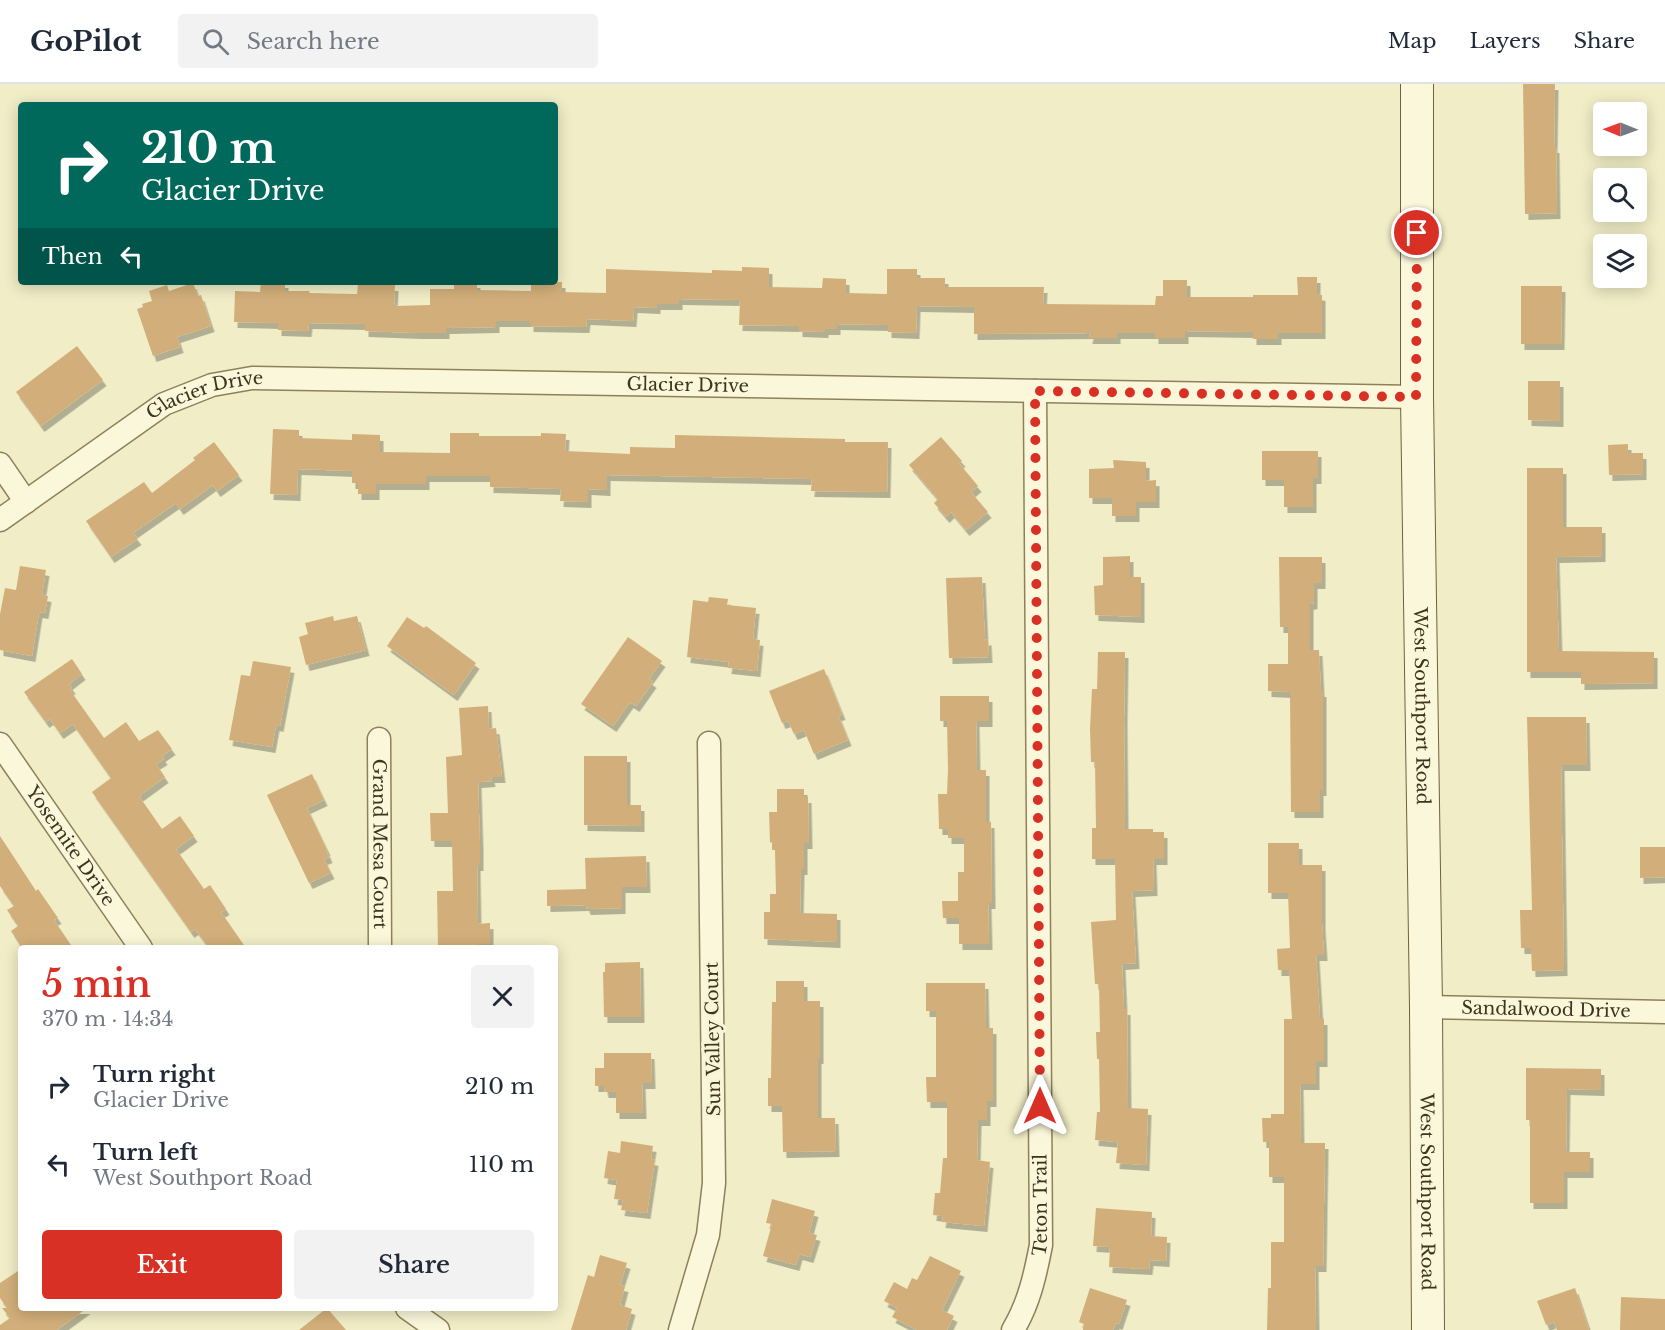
<!DOCTYPE html>
<meta charset="utf-8">
<style>
body{margin:0;font-family:"Libre Baskerville",serif;background:#f2f2f3;color:#1f2937;height:100vh;display:flex;flex-direction:column;font-size:22px;white-space:nowrap}
*{box-sizing:border-box;margin:0}
p{font-size:20px;color:#747a83}
.icon{flex:none;width:33px;height:33px;fill:none;stroke:currentColor;stroke-width:2;stroke-linecap:round;stroke-linejoin:round}
.map{position:relative;flex:1;overflow:hidden}
.side{position:absolute;left:18px;top:861px;width:540px;height:366px;display:flex;flex-direction:column;background:#fff;border-radius:6px;box-shadow:0 3px 15px #0003}
.side>*{flex:none}
.guide{position:absolute;left:18px;top:18px;width:540px;height:183px;border-radius:6px;box-shadow:0 3px 15px #0003;background:#00695c;color:#fff;overflow:hidden}
.needle{width:39px;rotate:271deg}
.fabs{position:absolute;left:1593px;top:18px;display:grid;gap:12px}
.fabs a{display:grid;place-items:center;width:54px;height:54px;border-radius:6px;background:#fff;box-shadow:0 3px 15px #0003;font-size:30px}
.pin{position:absolute;display:grid;place-items:center;width:51px;height:51px;color:#fff;margin:-26px;border:3px solid #fff;border-radius:50%;box-shadow:0 2px 6px #0007}
.me{position:absolute;width:66px;margin:-33px;rotate:0deg;stroke-linejoin:round;filter:drop-shadow(0 0 4px #0008)}
.turn{display:flex;align-items:center;gap:21px;height:126px;padding:0 24px;font-size:27px}
.turn .icon{width:78px;height:78px;stroke-width:2.5}
.turn b{display:block;font-size:42px;line-height:51px}
.then{display:flex;align-items:center;height:57px;padding:0 24px;background:#0003;gap:12px;font-size:22px}
.round{display:grid;place-items:center;flex:none;width:63px;height:63px;border-radius:6px;background:#f2f2f3}
.overview{display:flex;align-items:center;justify-content:space-between;height:102px;padding:0 24px}
h1{font-size:36px;font-weight:600;line-height:45px;color:#d93025}
.button{display:flex;gap:12px;margin-top:auto;padding:12px 24px}
.button a{flex:1;height:69px;border-radius:6px;background:#d93025;color:#fff;font-size:24px;font-weight:600;line-height:69px;text-align:center}
.button a+a{background:#f2f2f3;color:#1f2937}
ul{padding:0;list-style:none}
li{display:flex;align-items:center;gap:18px;height:78px;padding:0 24px}
li div{flex:1}
li b{display:block;font-size:22px}
li em{font-style:normal}
header{display:flex;align-items:center;gap:36px;box-sizing:border-box;height:84px;padding:0 30px;background:#fff;border-bottom:2px solid #e0e1e3}
header strong{font-size:28px}
nav{display:flex;gap:33px;margin-inline-start:auto;font-size:21px}
.search{width:420px;height:54px;background:#f2f2f3;display:flex;align-items:center;gap:15px;box-sizing:border-box;padding:0 21px;border-radius:6px;color:#747a83;font-size:22px}
.map>svg:first-child{display:block}
</style>
<header>
<strong>GoPilot</strong>
<div class="search"><svg class="icon" aria-label="search" viewBox="0 0 24 24"><circle cx="10" cy="10" r="6"/><path d="M15 15l6 6"/></svg>Search here</div>
<nav><a>Map</a><a>Layers</a><a>Share</a></nav>
</header>
<div class="map">
<svg width="1665" height="1246" viewBox="0 0 1665 1246">
<defs>
<filter id="shadow"><feDropShadow dx="3.5" dy="6" stdDeviation="0" flood-color="#0004"/></filter>
</defs>
<rect width="100%" height="100%" fill="#f1edc6"/>
<g fill="#d2af7a" filter="url(#shadow)">
<path d="M1523,0H1555L1554,63H1556L1557,129L1525,130Z"/>
<path d="M742,183L769,184V203L822,204L823,194L846,195V209L887,210V185H917V194H945V203H1044L1043,220L1155,221L1156,212H1163V196H1187V213H1253V211H1298L1297,193H1317V210L1322,211V249H1278V255H1253V248L1185,247V254H1155V249H1117V254H1089L1090,249L974,250V223L917,222L916,249L888,248V241L837,240V245H825V248L799,247V242L739,241L740,216L679,215V220H657V224L634,223L633,237L587,235L586,243L530,242V237H496V243L446,244V249H418L365,247V240L309,239L308,247L278,246V239L234,238L235,207L260,208L261,198H285V207H310L309,209L357,210L358,200L395,201L394,222L430,221V205H454V198H477V206L531,207V198H562V208L606,209V185L712,189V186L742,187Z"/>
<path d="M193,199L198,212L201,211L211,242L177,253L180,263L153,272L137,225L143,223L142,220L152,217L149,207L167,201L169,207Z"/>
<path d="M1521,202H1562L1561,260H1521Z"/>
<path d="M77,262L103,296L41,342L16,308Z"/>
<path d="M1528,297H1560V337L1528,336Z"/>
<path d="M273,345L299,346V354L352,356V350L380,351V368L450,369V349H479V352H541V349L566,350L565,367L630,370V363L675,364V351L845,355V358H888L887,408L811,407L812,395L607,391V406L588,405V418L560,417L561,405L490,403V392H426V400H376V410H358V399H352V387L298,385L297,411L270,410Z"/>
<path d="M941,353L962,377L959,379L978,402L971,408L988,428L966,446L951,428L946,433L934,419L938,415L909,381Z"/>
<path d="M214,358L239,391L217,407L213,401L180,425L176,419L133,449L138,455L111,473L86,437L144,398L152,409L195,376L193,374Z"/>
<path d="M1628,360V369H1643V390L1609,391L1608,361Z"/>
<path d="M1262,367H1318V394H1313V423H1284V396H1262Z"/>
<path d="M1113,376L1146,378V397L1156,396V418H1136V432H1112V414H1089V385L1114,384Z"/>
<path d="M1527,384H1563V443H1602V472L1556,473L1559,567L1654,568V599L1581,600V588H1527Z"/>
<path d="M1130,472V493H1141V533L1095,531L1094,502L1103,501V473Z"/>
<path d="M1279,473H1322V499H1314V519L1310,520V566H1319L1321,607H1323V706H1320V728H1291L1290,608L1268,607V580H1288V543H1280Z"/>
<path d="M20,482L46,486L42,511L48,512L45,529L39,528L32,572L0,566V530L5,504L16,506Z"/>
<path d="M982,493L985,556L988,555L989,573L949,574L946,494Z"/>
<path d="M709,513L728,515L727,521L756,524L753,555L760,556L757,587L728,584L729,578L687,573L693,516L708,518Z"/>
<path d="M333,532L334,537L357,532L366,566L306,581L299,553L308,550L305,539Z"/>
<path d="M407,533L424,544L426,542L476,579L454,611L387,562Z"/>
<path d="M628,553L662,577L649,595L653,598L636,622L630,618L613,642L581,620Z"/>
<path d="M1098,568H1125L1124,635L1125,745H1153V748H1164V775H1153L1154,806L1132,807L1136,879L1122,880L1124,925H1127L1128,1024L1148,1025L1146,1081L1116,1079L1118,1058L1095,1056L1097,1028H1100L1099,975H1097L1096,948H1100L1099,900H1095L1091,838L1116,836L1115,775H1092V744H1096L1095,678H1091L1090,645L1092,605H1097Z"/>
<path d="M72,575L82,590L69,600L72,604L70,606L104,654L126,638L139,657L158,646L172,665L162,672L164,675L156,680L165,693L139,712L162,745L180,732L194,752L176,765L204,805L210,801L226,825L221,828L246,864H209L195,845L191,848L92,708L111,694L73,640L60,649L50,635L46,638L24,608Z"/>
<path d="M253,577L291,583L280,642L276,641L272,663L229,656L241,591L250,592Z"/>
<path d="M824,585L842,630L838,631L848,656L814,670L804,646L794,650L788,637L782,639L769,607Z"/>
<path d="M940,612H989V637H976L977,686H986V738H991L992,819H988L989,860H959V834H943L942,817H958V788H964V754H948V745H939L938,710H947L948,686L947,637H940Z"/>
<path d="M488,622L489,645L496,644L502,693H491L492,697L478,698L480,762V781H477L478,840L490,839V860H478V864H438L437,807H453L452,757H431L430,729H448L446,673L462,671L459,624Z"/>
<path d="M1527,633H1586L1587,681H1561L1564,886L1532,887L1531,864H1521L1520,826H1532Z"/>
<path d="M584,672H627V721H641V742L584,741Z"/>
<path d="M312,690L324,716L307,724L327,766H326L329,773L324,775L331,789L309,799L267,711Z"/>
<path d="M777,705H804V713H808L809,759H804V785H801L800,829L837,830V858L764,855V828H770V810H776L775,766H772V758L770,759L769,728H777Z"/>
<path d="M0,752L36,807L38,805L58,834L54,836L73,864H22L11,847L18,842L7,826L14,822L0,802Z"/>
<path d="M1268,759H1299V781H1322V840L1324,871H1316L1320,935H1324V977H1316V1000H1300L1301,1059H1325L1323,1182H1315L1316,1246H1267L1268,1204H1271V1158H1284V1093H1269V1058H1263L1262,1034H1271V1030H1284V935H1292L1289,886H1278L1277,865L1290,864L1288,809H1268Z"/>
<path d="M1640,763H1665V793L1640,794Z"/>
<path d="M646,772L647,803H622V824L587,825L586,821L547,822V806L586,805L585,774Z"/>
<path d="M640,878L641,933H604L603,888H605V879Z"/>
<path d="M776,897H804V917H820V974H818V1034H835L836,1067L783,1068L782,1022H768V994H771L772,918H776Z"/>
<path d="M926,899H985L986,944H993V1017H987V1036H978L977,1076L990,1078L984,1142L942,1138L943,1132L933,1131L935,1109H940L943,1074H947V1018H927L926,993H936V927H926Z"/>
<path d="M604,969H651L652,999H642L643,1029H616V1008H605L604,1002H595V984H604Z"/>
<path d="M1526,984L1601,985V1006L1567,1005L1566,1068H1590V1088H1564V1119H1530V1036H1526Z"/>
<path d="M621,1057L653,1062L651,1075L655,1076L647,1129L621,1126L623,1116L614,1115L617,1096L604,1094L608,1067L620,1069Z"/>
<path d="M772,1115L815,1127L809,1149L817,1151L810,1173L799,1170L796,1181L763,1172L772,1140L766,1139Z"/>
<path d="M1096,1124L1152,1128L1151,1152L1167,1153L1166,1177L1150,1176L1149,1185L1109,1183L1110,1163L1093,1162Z"/>
<path d="M600,1171L627,1179L620,1201L625,1202L620,1221L632,1225L626,1246H571L588,1191L594,1193Z"/>
<path d="M930,1172L961,1187L942,1226L954,1232L947,1246H917L892,1233L897,1224L884,1217L894,1198L907,1205L912,1194L917,1196Z"/>
<path d="M21,1185V1224H87L57,1246H0V1241L10,1234L2,1224H7L0,1214V1199Z"/>
<path d="M1090,1204L1127,1216L1119,1240L1116,1239L1113,1246H1083L1084,1240L1079,1238Z"/>
<path d="M1575,1204L1589,1246H1557L1554,1238L1546,1241L1537,1217Z"/>
<path d="M1621,1213L1665,1215V1246H1620Z"/>
<path d="M327,1224L346,1246H299Z"/>
</g>
<g fill="none" stroke-linecap="round" stroke-linejoin="round">
<g stroke="#8e805a" stroke-width="25">
<g id="minor">
<path d="M0,380L26,418"/>
<path id="s1" d="M0,436L164,320L212,301L252,294L1417,313"/>
<path id="s2" d="M379,655L380,864"/>
<path id="s3" d="M0,660L141,864"/>
<path id="s4" d="M1426,923L1665,928"/>
<path d="M407,1224L438,1246"/>
<path d="M680,1246L708,1151L714,1099L709,659"/>
<path id="s5" d="M1013,1246C1029,1219 1035,1192 1041,1161L1035,307"/>
</g>
</g>
<g stroke="#70603d" stroke-width="34">
<g id="secondary">
<path id="s6" d="M1417,0V313L1426,923L1428,1246"/>
</g>
</g>
<use href="#minor" stroke="#fbf7db" stroke-width="22"/>
<use href="#secondary" stroke="#fbf7db" stroke-width="32"/>
</g>
<g fill="none" stroke-linecap="round" stroke-linejoin="round">
<path stroke="#d93025" stroke-width="10" stroke-dasharray="0 18" d="M1040,1022L1035,307L1416,313L1417,149"/>
</g>
<g text-anchor="middle" dominant-baseline="central" stroke-width="6" stroke-linejoin="round" paint-order="stroke">
<g font-size="18" fill="#3e341f" stroke="#f8f5d7">
<text stroke="none"><textPath href="#s1" startOffset="729">Glacier Drive</textPath></text>
<text stroke="none"><textPath href="#s1" startOffset="243">Glacier Drive</textPath></text>
<text stroke="none"><textPath href="#s6" startOffset="622">West Southport Road</textPath></text>
<text stroke="none"><textPath href="#s2" startOffset="105">Grand Mesa Court</textPath></text>
<text stroke="none"><textPath href="#s3" startOffset="124">Yosemite Drive</textPath></text>
<text stroke="none"><textPath href="#s4" startOffset="120">Sandalwood Drive</textPath></text>
<text transform="translate(713 955) rotate(-91)">Sun Valley Court</text>
<text stroke="none"><textPath href="#s6" startOffset="1108">West Southport Road</textPath></text>
<text stroke="none"><textPath href="#s5" startOffset="130">Teton Trail</textPath></text>
</g>
</g>
</svg>
<div class="fabs">
<a><svg class="needle" viewBox="-14 -14 28 28"><path d="M0-13l5 13h-10z" fill="#e53935"/><path d="M0 13l5-13h-10z" fill="#747a83"/></svg></a>
<a><svg class="icon" aria-label="search" viewBox="0 0 24 24"><circle cx="10" cy="10" r="6"/><path d="M15 15l6 6"/></svg></a>
<a><svg class="icon" aria-label="layers" viewBox="0 0 24 24"><path d="M12 4l9 5-9 5-9-5zM3 14l9 5 9-5"/></svg></a>
</div>
<div class="pin" style="left:1417px;top:149px;background:#d93025"><svg class="icon" aria-label="arrive" viewBox="0 0 24 24"><path d="M6 21V4h12l-3 4 3 4H6"/></svg></div>
<svg class="me" style="left:1040px;top:1022px" viewBox="-20 -20 40 40"><path d="M0-17L14 15 0 8-14 15z" fill="#d93025" stroke="#fff" stroke-width="4"/></svg>
<div class="guide">
<div class="turn"><svg class="icon" aria-label="right" viewBox="0 0 24 24"><path d="M7 20v-9h11M14 6l5 5-5 5"/></svg><div><b>210 m</b>Glacier Drive</div></div>
<div class="then">Then<svg class="icon" aria-label="left" viewBox="0 0 24 24"><path d="M17 20v-9H6M10 6l-5 5 5 5"/></svg></div>
</div>
<section class="side">
<div class="overview"><div><h1>5 min</h1><p>370 m · 14:34</p></div><a class="round"><svg class="icon" aria-label="close" viewBox="0 0 24 24"><path d="M6 6l12 12M18 6L6 18"/></svg></a></div>
<ul>
<li><svg class="icon" aria-label="right" viewBox="0 0 24 24"><path d="M7 20v-9h11M14 6l5 5-5 5"/></svg><div><b>Turn right</b><p>Glacier Drive</p></div><em>210 m</em></li>
<li><svg class="icon" aria-label="left" viewBox="0 0 24 24"><path d="M17 20v-9H6M10 6l-5 5 5 5"/></svg><div><b>Turn left</b><p>West Southport Road</p></div><em>110 m</em></li>
</ul>
<div class="button"><a>Exit</a><a>Share</a></div>
</section>
</div>
